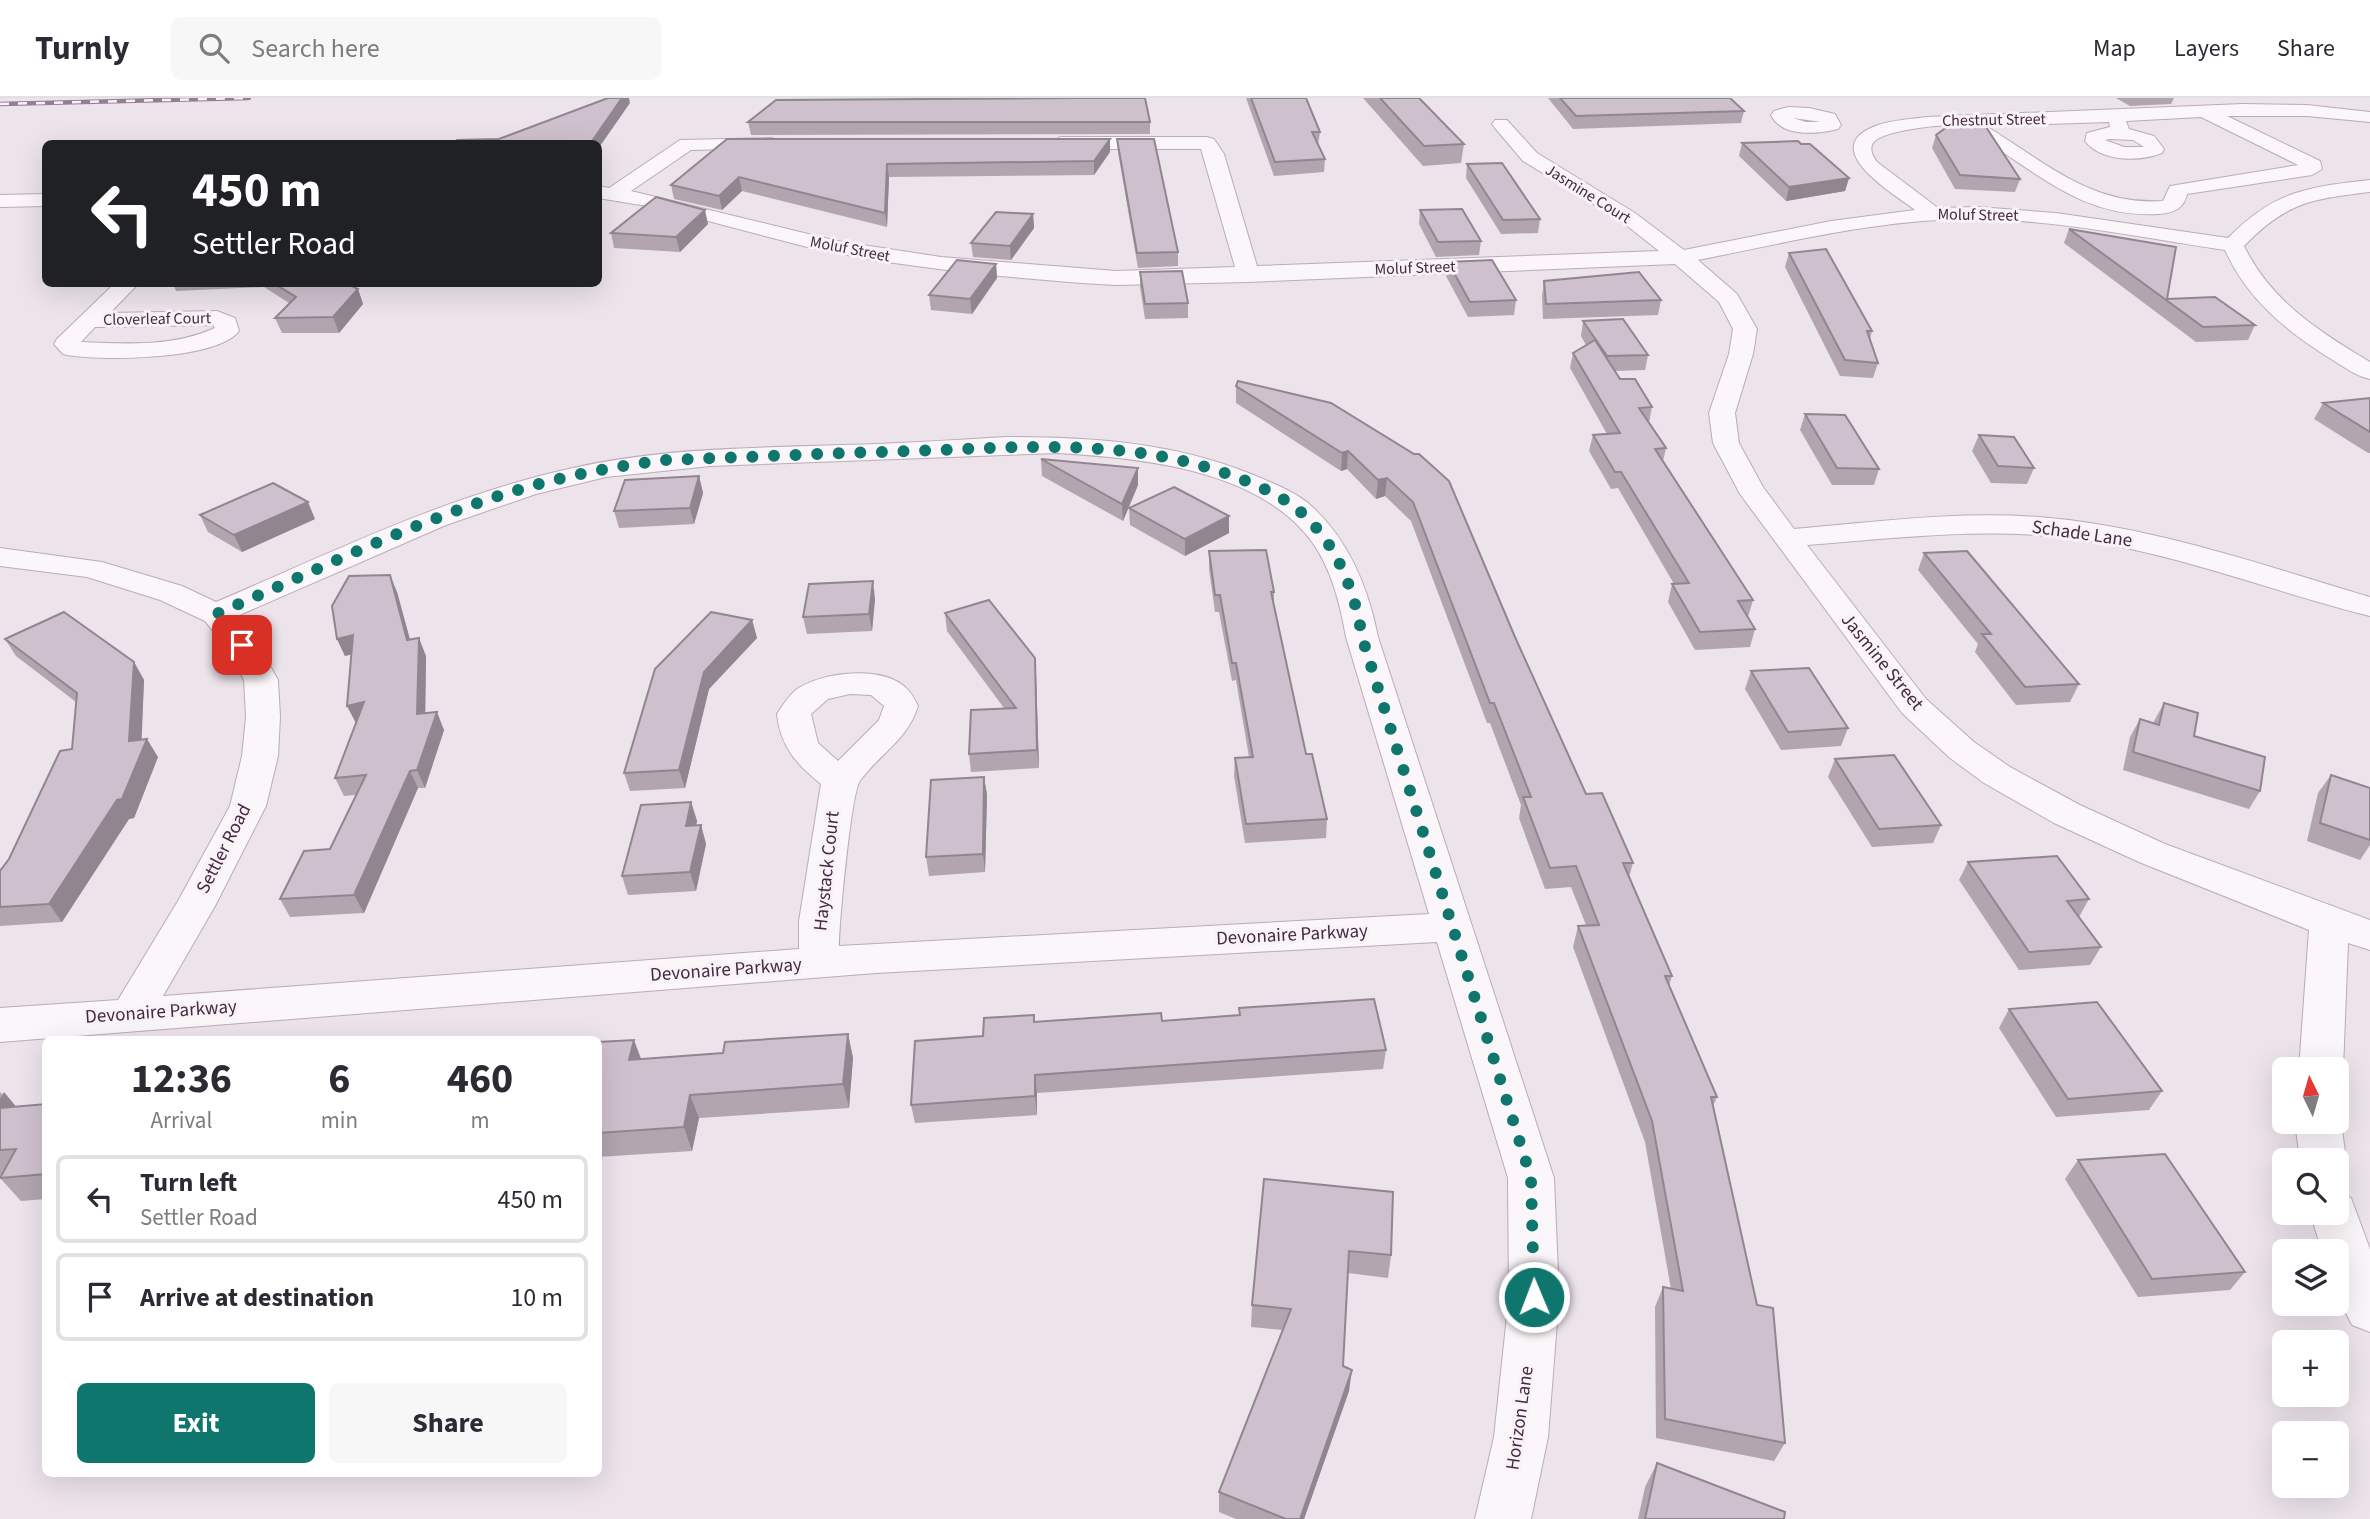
<!DOCTYPE html>
<meta charset="utf-8">
<style>
body{margin:0;font-family:"Source Sans 3",sans-serif;background:#f7f7f7;color:#2b2b33;height:100vh;display:flex;flex-direction:column;font-size:26px;white-space:nowrap}
*{box-sizing:border-box;margin:0}
p{font-size:23px;color:#7c7c81}
.icon{flex:none;width:38px;height:38px;fill:none;stroke:currentColor;stroke-width:2;stroke-linecap:round;stroke-linejoin:round}
.map{position:relative;flex:1;overflow:hidden}
.side{position:absolute;left:42px;top:938px;width:560px;height:441px;display:flex;flex-direction:column;background:#fff;border-radius:10px;box-shadow:0 7px 28px #0002}
.side>*{flex:none}
.hud{position:absolute;left:42px;top:42px;width:560px;height:147px;border-radius:10px;box-shadow:0 7px 28px #0002;background:#202124;color:#fff;overflow:hidden}
.needle{width:46px;rotate:355deg}
.tools{position:absolute;left:2272px;top:959px;display:grid;gap:14px}
.tools a{display:grid;place-items:center;width:77px;height:77px;border-radius:10px;background:#fff;box-shadow:0 7px 28px #0002;font-size:35px}
.pin{position:absolute;display:grid;place-items:center;width:60px;height:60px;color:#fff;margin:-30px;border-radius:14px;box-shadow:0 4px 10px #0006}
.me{position:absolute;width:77px;margin:-38px;rotate:359deg;stroke-linejoin:round;filter:drop-shadow(0 0 5px #0008)}
.turn{display:flex;align-items:center;gap:24px;height:147px;padding:0 35px;font-size:32px}
.turn .icon{width:91px;height:91px;stroke-width:2.5}
.turn b{display:block;font-size:49px;line-height:60px}
.eta{display:flex;justify-content:space-evenly;align-items:center;height:119px;text-align:center}
.eta b{font-size:42px;font-weight:700;line-height:49px}
.primary-button{display:flex;gap:14px;margin-top:auto;padding:14px 35px}
.primary-button a{flex:1;height:80px;border-radius:10px;background:#0f766e;color:#fff;font-size:28px;font-weight:700;line-height:80px;text-align:center}
.primary-button a+a{background:#f7f7f7;color:#2b2b33}
ul{padding:0;list-style:none}
li{display:flex;align-items:center;gap:21px;height:88px;margin:0 14px 10px;padding:0 21px;border:4px solid #e1e1e2;border-radius:10px}
li div{flex:1}
li b{display:block;font-size:26px}
li em{font-style:normal}
header{display:flex;align-items:center;gap:42px;box-sizing:border-box;height:98px;padding:0 35px;background:#fff;border-bottom:2px solid #e1e1e2}
header strong{font-size:33px}
nav{display:flex;gap:38px;margin-inline-start:auto;font-size:24px}
.search{width:490px;height:63px;background:#f7f7f7;display:flex;align-items:center;gap:18px;box-sizing:border-box;padding:0 24px;border-radius:10px;color:#7c7c81;font-size:26px}
.map>svg:first-child{display:block}
</style>
<header>
<strong>Turnly</strong>
<div class="search"><svg class="icon" aria-label="search" viewBox="0 0 24 24"><circle cx="10" cy="10" r="6"/><path d="M15 15l6 6"/></svg>Search here</div>
<nav><a>Map</a><a>Layers</a><a>Share</a></nav>
</header>
<div class="map">
<svg width="2370" height="1421" viewBox="0 0 2370 1421">
<rect width="100%" height="100%" fill="#ece3eb"/>
<g fill="none" stroke-linecap="round" stroke-linejoin="round">
<g stroke="#baacb8" stroke-width="2">
<g id="minor">
<path d="M2243,6L2307,7L2370,14V24L2307,18H2227L2320,63L2322,71L2312,77L2187,96C2184,111 2173,115 2159,116C2092,120 2051,86 1998,51C1988,45 1973,31 1962,28C1947,25 1882,32 1873,45C1869,52 1873,58 1877,64L1938,110L1978,109L2056,115L2228,140C2274,93 2307,89 2370,82V94C2312,101 2286,104 2244,148C2271,203 2318,233 2370,264V281C2356,278 2344,269 2331,261C2286,233 2247,201 2225,152C2143,140 2059,122 1977,121C1883,120 1789,144 1698,162L1737,196L1757,231L1753,256L1735,315L1739,345L1763,389L1794,431C1875,424 1957,413 2039,419C2152,428 2262,467 2370,499V518C2274,494 2181,457 2083,442C1991,428 1899,440 1807,447L1926,601L1974,644L2010,669L2080,707L2165,746L2370,822V852L2348,845L2343,971L2336,983V971H2299L2309,832L2139,764L2054,725L1984,685L1950,660L1902,615L1740,396L1713,345L1709,315L1729,256L1733,231L1719,204L1675,166L1248,184L1116,187L1081,185L976,176L872,162L807,149L659,110L598,100V88L609,90L680,42L771,40L778,42L780,46L778,50L691,52L631,93L837,143L941,159L1116,173L1235,169L1201,51H1060L1051,45L1060,39H1207L1214,41L1224,56L1257,168L1659,153L1621,123L1523,63L1495,30L1492,26L1495,22H1507L1537,55L1635,115L1684,152L1831,123L1915,112C1891,94 1815,49 1878,27C1893,22 1911,21 1927,19ZM2201,19L2298,67L2170,88L2163,103C2091,108 2045,64 1986,28L2109,24L2110,29L2087,35L2085,43C2101,64 2139,64 2162,55L2164,51L2154,38L2129,31L2126,23ZM2110,41L2133,42L2144,49H2124L2105,42Z"/>
<path d="M1788,9L1809,10L1835,16L1841,27L1838,31C1818,36 1782,40 1771,17L1774,13ZM1793,20L1821,24H1806Z"/>
<path d="M46,96V108L0,109V97Z"/>
<path d="M114,186H138L110,215L217,213L235,220L239,233C219,262 96,264 63,256L54,246L57,241ZM213,227L215,230C173,249 126,246 81,244L95,229Z"/>
<path d="M1006,339C1090,339 1172,344 1251,376C1270,384 1292,392 1308,405C1348,440 1368,488 1378,539L1554,1080L1559,1199L1548,1339L1531,1421H1475L1494,1339L1509,1199L1508,1080L1437,844L876,875L0,944V910L118,902L178,803L230,708L242,658L246,619L244,582L227,550L205,523L160,502L87,479L0,468V450L102,464L182,488L216,504C333,454 448,397 573,370C661,350 752,350 842,347C896,346 951,342 1006,339ZM1058,355C1141,360 1259,371 1312,444C1332,472 1340,506 1346,539L1429,816L839,848C839,827 851,695 860,683C880,655 907,643 918,608C915,602 911,594 906,590C882,567 823,574 797,591C789,597 783,607 777,616C780,648 797,667 821,686L799,823V851L163,898L215,808L266,708L278,658L280,619L278,582L258,547L235,519L446,427L536,396L606,379L710,368ZM850,596L871,597L884,608L879,622L838,663L818,645L811,616L828,601Z"/>
<path d="M2336,1015L2341,1024L2346,1062L2336,1077V1062H2300L2295,1024H2336Z"/>
<path d="M2336,1095L2351,1100L2370,1151V1234L2352,1227L2336,1195V1153H2322L2310,1115H2336Z"/>
</g>
</g>
<use href="#minor" fill="#faf6f9" fill-rule="evenodd"/>
<g stroke="#967c94" stroke-width="4.5">
<path id="rail" d="M0,6L249,0"/>
</g>
<use href="#rail" stroke="#f9f3f8" stroke-width="2.5" stroke-dasharray="9" stroke-linecap="butt"/>
</g>
<g fill="#b2a5b0">
<path d="M1246,0H1306L1320,34L1318,47L1325,61L1324,74L1274,78Z"/>
<path d="M1363,0H1419L1464,46L1461,65L1423,68Z"/>
<path d="M1548,0H1730L1744,13L1741,25L1573,31Z"/>
<path d="M2116,0H2174L2171,6L2130,8Z"/>
<path d="M748,24H1150V36L751,37Z"/>
<path d="M1936,37L2020,81L2015,94L1955,91L1932,50Z"/>
<path d="M727,41L1110,54L1094,77L889,79L887,129L742,93L722,112L674,101L671,87Z"/>
<path d="M1117,41L1178,154V168L1138,170L1118,54Z"/>
<path d="M1742,45L1849,80L1845,93L1786,103L1739,58Z"/>
<path d="M1467,66L1540,121L1538,135L1501,136L1466,80Z"/>
<path d="M1420,112L1481,143L1479,157L1436,159L1419,126Z"/>
<path d="M1033,116L1034,130L1011,162L973,159L971,145Z"/>
<path d="M708,126L680,154L614,150L611,135Z"/>
<path d="M2069,131L2167,201L2255,227L2248,242L2196,244L2064,145Z"/>
<path d="M1789,155L1872,233L1870,241L1878,265L1873,280L1840,278L1785,169Z"/>
<path d="M1448,164L1516,202L1514,217L1468,219L1446,178Z"/>
<path d="M996,166L997,180L972,216L931,212L929,197Z"/>
<path d="M1140,174L1188,205V220L1145,221L1140,189Z"/>
<path d="M1544,183L1661,202L1658,217L1543,221L1542,198Z"/>
<path d="M173,186H348L358,191L363,206L339,235H282L275,220L289,205L264,189L176,193Z"/>
<path d="M1583,223L1648,257L1645,272L1615,273L1620,281L1652,309L1649,325L1666,350L1663,363L1753,502L1748,519L1755,531L1750,549L1695,552L1668,504L1672,486H1674L1618,390L1611,391L1589,353L1593,337L1607,336L1570,270L1573,255L1586,247L1581,238Z"/>
<path d="M1236,288L1414,356L1515,539L1586,696L1633,765L1629,779L1672,878L1669,888L1717,999L1713,1008L1785,1345L1774,1363L1656,1340L1655,1209L1663,1189L1671,1191L1645,1044L1573,849L1578,828L1586,827L1571,789L1545,791L1519,720L1521,707L1490,625H1487L1411,423L1385,398L1376,401L1347,371L1341,373L1236,305Z"/>
<path d="M2370,300V355H2368L2314,321L2323,305Z"/>
<path d="M1805,316L1879,371L1874,387H1832L1800,332Z"/>
<path d="M1979,337L2034,370L2027,386L1991,385L1972,353Z"/>
<path d="M1041,361L1138,387L1123,423L1042,378Z"/>
<path d="M699,378L703,395L694,426L619,430L614,413Z"/>
<path d="M1129,410L1229,435L1185,458L1130,427Z"/>
<path d="M200,417L315,421L242,454L208,434Z"/>
<path d="M1209,453L1274,494V507L1306,656L1327,721L1326,740L1245,745L1234,678L1235,660L1249,659L1236,582L1232,583L1219,514H1215L1209,471Z"/>
<path d="M1924,455L2079,586L2070,604L2016,607L1975,554L1978,546L1918,472Z"/>
<path d="M397,494L410,542L426,558L425,616L444,632L425,690H418L364,815L290,819L280,801L330,751L356,697L344,698L335,680L356,625L347,608L351,556L345,558L337,541Z"/>
<path d="M875,501L872,533L807,536L803,519Z"/>
<path d="M945,515L1036,578L1039,670L971,674L969,656L1004,610L947,533Z"/>
<path d="M752,522L757,540L709,591L685,690L630,693L624,675Z"/>
<path d="M5,541L134,564L144,582L141,642L158,659L134,720L129,721L62,824L0,828V773L9,761L72,651L76,604L16,558Z"/>
<path d="M1751,573L1848,630L1841,648L1781,652L1745,591Z"/>
<path d="M2164,605L2194,638L2260,693L2249,711L2123,672L2130,639L2140,621L2153,625Z"/>
<path d="M1835,661L1941,727L1933,745L1872,749L1828,679Z"/>
<path d="M2331,677L2370,690V747L2360,762L2307,743L2318,695Z"/>
<path d="M984,679L987,697L985,774L929,778L926,759Z"/>
<path d="M691,704L697,723L696,728L701,727L706,746L696,793L628,797L622,778Z"/>
<path d="M1968,764L2089,801L2079,819L2101,849L2090,867L2019,872L1959,782Z"/>
<path d="M1239,910L1386,952L1383,971L1037,995V1017L915,1025L911,1007L983,938L1034,917L1035,924L1162,923L1239,917Z"/>
<path d="M2009,911L2162,993L2149,1012L2056,1019L1999,930Z"/>
<path d="M848,936L853,960L849,1010L699,1020L692,1053L598,1059V944L641,961L723,955Z"/>
<path d="M0,994L16,1009L46,1006V1101L21,1103L0,1080L1,1077H0Z"/>
<path d="M2078,1062L2245,1174L2230,1192L2138,1199L2065,1081Z"/>
<path d="M1393,1094L1391,1157L1388,1180L1348,1175L1343,1268L1349,1293L1304,1421H1236L1219,1414V1394L1283,1232L1251,1229L1252,1207Z"/>
<path d="M1657,1365L1784,1421H1638L1645,1389Z"/>
</g>
<g fill="#918690">
<path d="M622,0H629L630,5L598,51V46H590Z"/>
<path d="M1110,41V54L1094,77V63Z"/>
<path d="M887,66L889,79L887,129L885,115Z"/>
<path d="M739,79L742,93L722,112L719,98Z"/>
<path d="M1849,80L1845,93L1786,103L1789,89Z"/>
<path d="M705,112L708,126L680,154L676,139Z"/>
<path d="M1033,116L1034,130L1011,162L1010,148Z"/>
<path d="M996,166L997,180L972,216L970,201Z"/>
<path d="M358,191L363,206L339,235L333,219Z"/>
<path d="M1348,353L1347,371L1341,373L1342,355Z"/>
<path d="M1138,370V387L1123,423L1122,406Z"/>
<path d="M699,378L703,395L694,426L690,410Z"/>
<path d="M1387,380L1385,398L1376,401L1378,382Z"/>
<path d="M308,404L315,421L242,454L234,437Z"/>
<path d="M1229,418V435L1185,458V441Z"/>
<path d="M390,477L397,494L415,560L407,542Z"/>
<path d="M873,483L875,501L872,533L869,516Z"/>
<path d="M752,522L757,540L709,591L685,690L679,672L704,574Z"/>
<path d="M353,537L361,554L345,558L337,541Z"/>
<path d="M419,540L426,558L425,634L417,616Z"/>
<path d="M1035,560L1036,578L1039,670L1037,652Z"/>
<path d="M134,564L144,582L141,657L147,641L158,659L134,720L129,721L62,824L49,806L129,643Z"/>
<path d="M364,604L356,625L347,608Z"/>
<path d="M437,614L444,632L425,690L417,672Z"/>
<path d="M410,673L418,690L364,815L354,797Z"/>
<path d="M984,679L987,697L985,774L983,756Z"/>
<path d="M691,704L697,723L691,747L686,728Z"/>
<path d="M701,727L706,746L696,793L690,774Z"/>
<path d="M848,936L853,960L849,1010L843,986Z"/>
<path d="M634,942L643,966L629,962Z"/>
<path d="M1035,977L1037,995V1017L1035,998Z"/>
<path d="M4,994L24,1018L0,1017V1001Z"/>
<path d="M690,997L699,1020L692,1053L684,1029Z"/>
<path d="M1352,1272L1349,1293L1304,1421H1300Z"/>
</g>
<g fill="#cfc0cd" stroke="#918690" stroke-width="2">
<path d="M608,0H622L590,46H455L457,42L499,41Z"/>
<path d="M1079,0H1145L1150,24H748L776,2Z"/>
<path d="M1251,0H1306L1320,34H1312L1325,61L1275,64Z"/>
<path d="M1380,0H1419L1464,46L1424,48Z"/>
<path d="M1560,0H1730L1744,13L1576,18Z"/>
<path d="M1962,18L1974,21L1986,29L2020,81L1960,77L1936,37Z"/>
<path d="M727,41H1110L1094,63L887,66L885,115L739,79L719,98L671,87Z"/>
<path d="M1117,41H1154L1178,154L1137,155Z"/>
<path d="M1798,43L1801,46H1810L1849,80L1789,89L1742,45Z"/>
<path d="M1502,65L1540,121L1503,122L1467,66Z"/>
<path d="M656,99L705,112L676,139L611,135Z"/>
<path d="M1462,111L1481,143L1438,144L1420,112Z"/>
<path d="M996,114L1033,116L1010,148L971,145Z"/>
<path d="M2069,131L2176,149L2167,201L2215,199L2255,227L2203,229Z"/>
<path d="M1826,151L1872,233H1867L1878,265L1845,262L1789,155Z"/>
<path d="M957,162L996,166L970,201L929,197Z"/>
<path d="M1492,162L1516,202L1470,204L1448,164Z"/>
<path d="M1182,173L1188,205L1145,206L1140,174Z"/>
<path d="M1639,174L1661,202L1546,206L1544,183Z"/>
<path d="M275,186H348L358,191L333,219L275,220L296,199Z"/>
<path d="M1623,221L1648,257L1607,258L1583,223Z"/>
<path d="M1595,242L1620,281H1635L1652,309L1639,310L1666,350L1655,351L1753,502L1738,503L1755,531L1700,534L1672,486L1689,485L1621,374H1615L1593,337L1620,335L1573,255Z"/>
<path d="M1238,283L1331,305L1414,356H1419L1449,383L1515,539L1586,696L1602,695L1633,765H1623L1672,878H1665L1717,999H1711L1757,1207L1773,1210L1785,1345L1665,1321L1663,1189L1683,1193L1652,1023L1578,828L1599,827L1576,768L1550,770L1523,699H1531L1494,605H1490L1413,404L1387,380L1378,382L1348,353L1342,355L1236,288Z"/>
<path d="M2370,300V334L2323,305Z"/>
<path d="M1805,316L1845,317L1879,371L1837,370Z"/>
<path d="M1979,337L2014,339L2034,370L1998,368Z"/>
<path d="M1041,361L1138,370L1122,406Z"/>
<path d="M699,378L690,410L614,413L625,382Z"/>
<path d="M273,385L308,404L234,437L200,417Z"/>
<path d="M1174,389L1229,418L1185,441L1129,410Z"/>
<path d="M1266,452L1274,494H1271L1306,656H1312L1327,721L1246,726L1235,660L1253,659L1236,565H1232L1220,497H1215L1209,453Z"/>
<path d="M1967,453L2079,586L2025,589L1982,536H1991L1924,455Z"/>
<path d="M390,477L407,542L419,540L417,616L437,614L417,672L410,673L354,797L280,801L304,753L330,751L366,677L335,680L364,604L347,608L353,537L337,541L332,508L349,478Z"/>
<path d="M873,483L869,516L803,519L809,486Z"/>
<path d="M989,502L1035,560L1037,652L969,656L971,612L1016,610L945,515Z"/>
<path d="M64,514L134,564L129,643L147,641L122,701L117,702L49,806L0,809V773L9,761L60,653L72,651L77,595L5,541Z"/>
<path d="M711,514L752,522L704,574L679,672L624,675L655,571Z"/>
<path d="M1809,570L1848,630L1788,634L1751,573Z"/>
<path d="M2164,605L2198,615L2194,638L2265,659L2260,693L2133,654L2140,621L2159,627Z"/>
<path d="M1894,657L1941,727L1879,731L1835,661Z"/>
<path d="M2331,677L2370,690V742L2320,725Z"/>
<path d="M984,679L983,756L926,759L931,682Z"/>
<path d="M691,704L686,728L701,727L690,774L622,778L641,707Z"/>
<path d="M2057,758L2089,801L2067,803L2101,849L2029,854L1968,764Z"/>
<path d="M1374,901L1386,952L1035,977V998L911,1007L915,943L983,938L984,920L1034,917V924L1161,915L1162,923L1240,917L1239,910Z"/>
<path d="M2097,904L2162,993L2068,1001L2009,911Z"/>
<path d="M848,936L843,986L690,997L684,1029L598,1035V944L634,942L629,962L723,955L725,944Z"/>
<path d="M46,1006V1076L0,1080L16,1051L0,1052V1010Z"/>
<path d="M2165,1056L2245,1174L2152,1181L2078,1062Z"/>
<path d="M1264,1081L1393,1094L1391,1157L1349,1153L1343,1268L1352,1272L1300,1421H1286L1219,1394L1291,1211L1252,1207Z"/>
<path d="M1657,1365L1785,1414L1784,1421H1645Z"/>
</g>
<g fill="none" stroke-linecap="round" stroke-linejoin="round">
<path stroke="#0f766e" stroke-width="12" stroke-dasharray="0 21.6" d="M242,547L216,516C316,473 416,422 521,391C568,377 617,368 666,362C749,359 832,355 915,353C1020,349 1124,340 1225,375C1249,384 1276,394 1296,410C1335,441 1355,492 1362,539L1531,1080L1534,1199"/>
</g>
<g text-anchor="middle" dominant-baseline="central" stroke-width="6" stroke-linejoin="round" paint-order="stroke">
<g font-size="16" fill="#452a42" stroke="#f9f3f8">
<text transform="translate(1994 22) rotate(-1)">Chestnut Street</text>
<text transform="translate(1588 96) rotate(32)">Jasmine Court</text>
<text transform="translate(1978 117) rotate(1)">Moluf Street</text>
<text transform="translate(850 151) rotate(11)">Moluf Street</text>
<text transform="translate(1415 170) rotate(-2)">Moluf Street</text>
<text transform="translate(157 221) rotate(-1)">Cloverleaf Court</text>
</g>
<g font-size="19" fill="#452a42" stroke="#f9f3f8">
<text transform="translate(2082 436) rotate(8)">Schade Lane</text>
<text transform="translate(1882 564) rotate(51)">Jasmine Street</text>
<text transform="translate(224 751) rotate(-63)">Settler Road</text>
<text transform="translate(827 773) rotate(-84)">Haystack Court</text>
<text transform="translate(1292 837) rotate(-3)">Devonaire Parkway</text>
<text transform="translate(726 872) rotate(-4)">Devonaire Parkway</text>
<text transform="translate(161 914) rotate(-4)">Devonaire Parkway</text>
<text transform="translate(1520 1320) rotate(-82)">Horizon Lane</text>
</g>
</g>
</svg>
<div class="tools">
<a><svg class="needle" viewBox="-14 -14 28 28"><path d="M0-13l5 13h-10z" fill="#e53935"/><path d="M0 13l5-13h-10z" fill="#7c7c81"/></svg></a>
<a><svg class="icon" aria-label="search" viewBox="0 0 24 24"><circle cx="10" cy="10" r="6"/><path d="M15 15l6 6"/></svg></a>
<a><svg class="icon" aria-label="layers" viewBox="0 0 24 24"><path d="M12 4l9 5-9 5-9-5zM3 14l9 5 9-5"/></svg></a>
<a>+</a>
<a>−</a>
</div>
<div class="pin" style="left:242px;top:547px;background:#d93025"><svg class="icon" aria-label="arrive" viewBox="0 0 24 24"><path d="M6 21V4h12l-3 4 3 4H6"/></svg></div>
<svg class="me" style="left:1534px;top:1199px" viewBox="-20 -20 40 40"><circle r="17" fill="#0f766e" stroke="#fff" stroke-width="3"/><path d="M0-11L8 9 0 5-8 9z" fill="#fff"/></svg>
<div class="hud">
<div class="turn"><svg class="icon" aria-label="left" viewBox="0 0 24 24"><path d="M17 20v-9H6M10 6l-5 5 5 5"/></svg><div><b>450 m</b>Settler Road</div></div>
</div>
<section class="side">
<div class="eta">
<div><b>12:36</b><p>Arrival</p></div>
<div><b>6</b><p>min</p></div>
<div><b>460</b><p>m</p></div>
</div>
<ul>
<li><svg class="icon" aria-label="left" viewBox="0 0 24 24"><path d="M17 20v-9H6M10 6l-5 5 5 5"/></svg><div><b>Turn left</b><p>Settler Road</p></div><em>450 m</em></li>
<li><svg class="icon" aria-label="arrive" viewBox="0 0 24 24"><path d="M6 21V4h12l-3 4 3 4H6"/></svg><div><b>Arrive at destination</b></div><em>10 m</em></li>
</ul>
<div class="primary-button"><a>Exit</a><a>Share</a></div>
</section>
</div>
